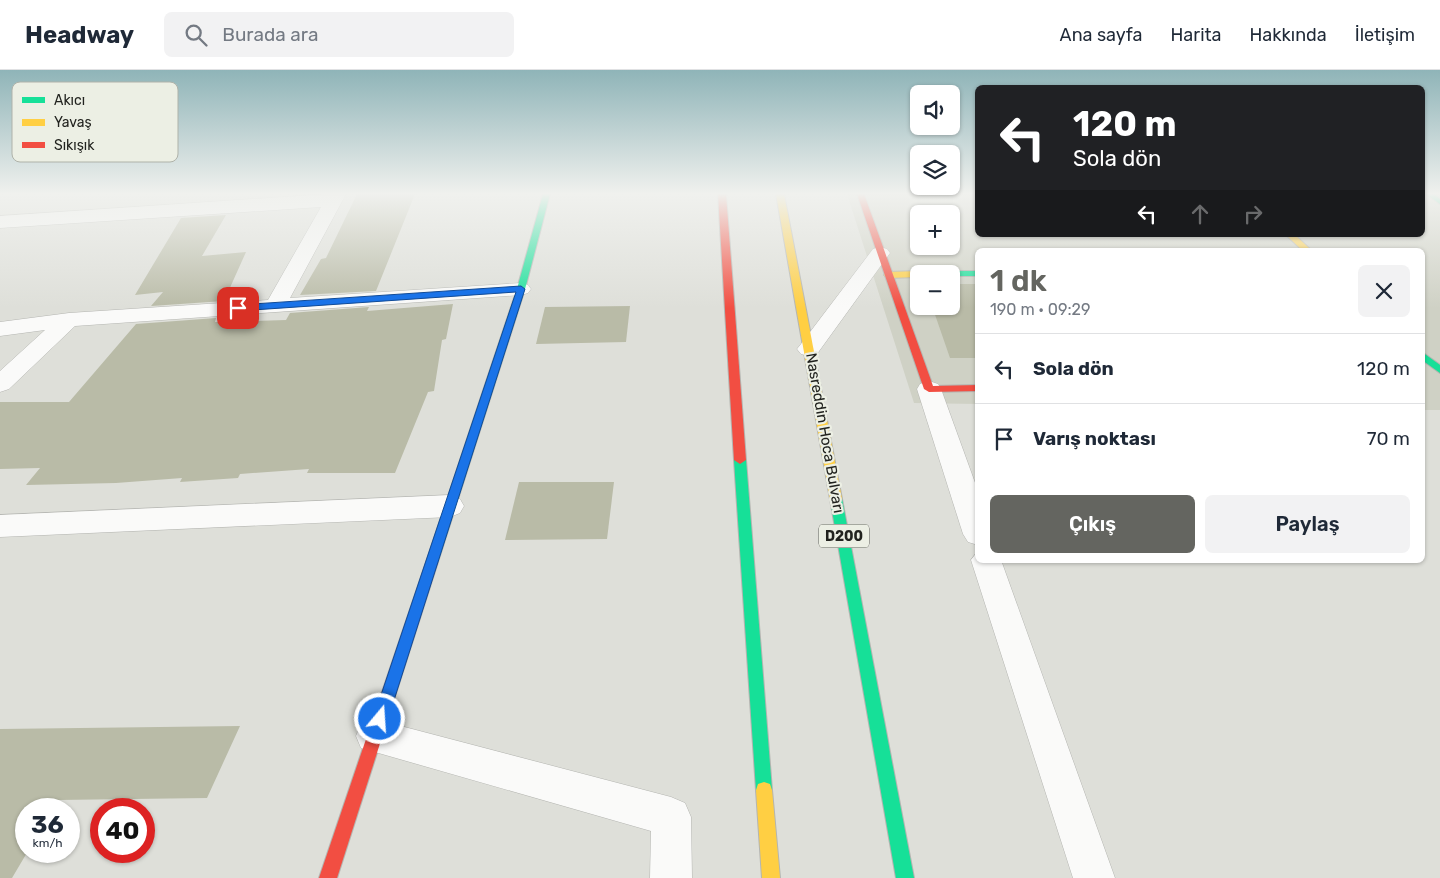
<!DOCTYPE html>
<html lang="tr">
<meta charset="utf-8">
<style>
body{margin:0;font-family:Rubik,sans-serif;background:#f2f2f3;color:#1f2937;height:100vh;display:flex;flex-direction:column;font-size:19px;white-space:nowrap}
*{box-sizing:border-box;margin:0}
p{font-size:16px;color:#747a83}
.icon{flex:none;width:28px;height:28px;fill:none;stroke:currentColor;stroke-width:2;stroke-linecap:round;stroke-linejoin:round}
.map{position:relative;flex:1;overflow:hidden}
.side{position:absolute;left:975px;top:178px;width:450px;height:315px;display:flex;flex-direction:column;background:#fff;border-radius:8px;box-shadow:0 1px 4px #0004}
.side>*{flex:none}
.guide{position:absolute;left:975px;top:15px;width:450px;height:152px;border-radius:8px;box-shadow:0 1px 4px #0004;background:#202124;color:#fff;overflow:hidden}
.tools{position:absolute;left:910px;top:15px;display:grid;gap:10px}
.tools a{display:grid;place-items:center;width:50px;height:50px;border-radius:8px;background:#fff;box-shadow:0 1px 4px #0004;font-size:25px}
.speed{position:absolute;left:15px;top:728px;display:flex;gap:10px;font-size:25px;font-weight:700;text-align:center}
.speed>*{display:grid;place-content:center;width:65px;height:65px;border-radius:50%;background:#fff;box-shadow:0 1px 4px #0004;line-height:1}
.speed small{font-size:12px;font-weight:400}
.speed .limit{border:8px solid #d22;background:#fff;color:#111}
.pin{position:absolute;display:grid;place-items:center;width:42px;height:42px;color:#fff;margin:-21px;border-radius:10px;box-shadow:0 2px 8px #0006}
.me{position:absolute;width:55px;margin:-28px;rotate:18deg;stroke-linejoin:round;filter:drop-shadow(0 0 4px #0008)}
.turn{display:flex;align-items:center;gap:18px;height:105px;padding:0 15px;font-size:22px}
.turn .icon{width:65px;height:65px;stroke-width:2.5}
.turn b{display:block;font-size:35px;line-height:42px}
.lanes{display:flex;align-items:center;height:48px;padding:0 15px;background:#0003;justify-content:center;gap:25px;direction:ltr}
.lanes .off{opacity:.35}
.round{display:grid;place-items:center;flex:none;width:52px;height:52px;border-radius:8px;background:#f2f2f3}
.overview{display:flex;align-items:center;justify-content:space-between;height:85px;padding:0 15px}
h1{font-size:30px;font-weight:600;line-height:38px;color:#646560}
.button{display:flex;gap:10px;margin-top:auto;padding:10px 15px}
.button a{flex:1;height:58px;border-radius:8px;background:#646560;color:#fff;font-size:20px;font-weight:600;line-height:58px;text-align:center}
.button a+a{background:#f2f2f3;color:#1f2937}
ul{padding:0;list-style:none}
li{display:flex;align-items:center;gap:15px;height:70px;padding:0 15px;border-top:1px solid #e0e1e3}
li div{flex:1}
li b{display:block;font-size:19px}
li em{font-style:normal}
header{display:flex;align-items:center;gap:30px;box-sizing:border-box;height:70px;padding:0 25px;background:#fff;border-bottom:1px solid #e0e1e3}
header strong{font-size:24px}
nav{display:flex;gap:28px;margin-inline-start:auto;font-size:18px}
.search{width:350px;height:45px;background:#f2f2f3;display:flex;align-items:center;gap:12px;box-sizing:border-box;padding:0 18px;border-radius:8px;color:#747a83;font-size:19px}
.map>svg:first-child{display:block}
</style>
<header>
<strong>Headway</strong>
<div class="search"><svg class="icon" aria-label="search" viewBox="0 0 24 24"><circle cx="10" cy="10" r="6"/><path d="M15 15l6 6"/></svg>Burada ara</div>
<nav><a>Ana sayfa</a><a>Harita</a><a>Hakkında</a><a>İletişim</a></nav>
</header>
<div class="map">
<svg width="1440" height="808" viewBox="0 0 1440 808">
<rect width="100%" height="100%" fill="#dedfd9"/>
<path fill="#cfd1c5" fill-rule="evenodd" d="M847,124H977L978,165H1422L1423,124H1440V340H1423L1422,180H978L977,334L914,333ZM919,144H951V176H919ZM919,204H951V236H919Z"/>
<g fill="#b9bba7">
<path d="M357,124H415L376,221L300,225L321,189L326,188Z"/>
<path d="M226,145L202,186L246,182L224,231L151,236L163,222L135,225L181,148Z"/>
<path d="M951,214H978V288H950L932,236H951Z"/>
<path d="M453,234L446,269L442,270L434,321L428,322L395,403H307L309,399L240,404L238,408L180,412L182,408L116,413L26,415L40,398L0,399V332H69L136,254L216,248L215,252L286,250L290,243L369,237L367,241Z"/>
<path d="M630,236L626,272L536,274L545,237Z"/>
<path d="M519,412H614L607,469L505,470Z"/>
<path d="M240,656L207,728L58,730L53,739H26L28,781L12,808H0V659Z"/>
</g>
<g fill="none" stroke-linecap="round" stroke-linejoin="round">
<g stroke="#b4b5b1" stroke-width="1">
<g id="street">
<path d="M328,124H346L290,228L521,213L528,215L531,219L528,223L521,225L75,256L9,319L0,322V301L45,260L0,266V252L69,243L268,230L321,137L0,158V146Z"/>
<path d="M880,177L887,179L890,183L817,284L809,286L801,284L797,279L801,274L873,179Z"/>
<path d="M929,311L938,314L941,319L978,421V475L968,472L963,464L917,319L920,314Z"/>
<path d="M450,425L460,429L464,436L460,443L450,447L0,467V445Z"/>
<path d="M978,481V490H1001L1115,808H1073L971,490Z"/>
<path d="M374,649L671,727L685,733L691,747L692,808H650L651,761L361,678L356,666L361,654Z"/>
</g>
</g>
<g stroke="#b4b5b1" stroke-width="2">
<g id="fast">
<path d="M543,124H550L525,219L438,492L436,495L432,497L428,495L426,492L517,219Z"/>
<path d="M1426,124H1434L1440,129V134Z"/>
<path d="M941,201H978V206H951V204H937Z"/>
<path d="M1422,282L1440,295V303L1422,290Z"/>
<path d="M740,386L746,390L772,720L770,726L764,728L758,726L756,720L734,390Z"/>
<path d="M836,425L840,426L842,429L914,808H896L830,429L832,426Z"/>
</g>
</g>
<g stroke="#b4b5b1" stroke-width="2">
<g id="slow">
<path d="M776,124H784L842,429L840,432H832L830,429Z"/>
<path d="M1286,165H1295L1311,180H1302Z"/>
<path d="M919,201L923,204H919V207L888,208L884,205L888,202Z"/>
<path d="M764,712L770,714L772,720L780,808H762L756,720L758,714Z"/>
</g>
</g>
<g stroke="#b4b5b1" stroke-width="2">
<g id="jam">
<path d="M718,124H726L746,390L740,394L734,390Z"/>
<path d="M857,124H864L933,316L978,315V321L929,322L924,319Z"/>
<path d="M432,487L436,489L438,492L337,808H319L426,492L428,489Z"/>
</g>
</g>
<use href="#street" fill="#fafaf9" fill-rule="evenodd"/>
<use href="#fast" fill="#16e098" fill-rule="evenodd"/>
<use href="#slow" fill="#ffcf43" fill-rule="evenodd"/>
<use href="#jam" fill="#f24e42" fill-rule="evenodd"/>
</g>
<linearGradient id="sky" x2="0" y2="1"><stop stop-color="#8fb4b8"/><stop offset="0.52" stop-color="#f0f1ee"/><stop offset="1" stop-color="#f0f1ee" stop-opacity="0"/></linearGradient>
<rect width="1440" height="238" fill="url(#sky)"/>
<path fill="#1a73e8" stroke="#114b97" d="M521,216L525,219L388,649L385,654L380,656L375,654L373,649L516,222L238,241L233,238L238,235Z"/>
<g text-anchor="middle" dominant-baseline="central" stroke-width="4.5" stroke-linejoin="round" paint-order="stroke">
<rect fill="#ecefe4" stroke="#5f605a" stroke-width="1" x="819" y="454.5" width="50" height="23" rx="4"/>
<g font-size="14" font-weight="bold" fill="#22231f">
<text x="844" y="466">D200</text>
</g>
<g font-size="15" fill="#22231f" stroke="#ecefe4">
<text transform="translate(825 363) rotate(80)">Nasreddin Hoca Bulvarı</text>
</g>
</g>
<rect x="12" y="12" width="166" height="80" rx="8" fill="#ecefe4" stroke="#afb2a9" stroke-width="1"/>
<rect x="22" y="27" width="23" height="6" fill="#16e098"/>
<rect x="22" y="49" width="23" height="7" fill="#ffcf43"/>
<rect x="22" y="72" width="23" height="6" fill="#f24e42"/>
<g font-size="14" fill="#22231f">
<text x="54" y="35">Akıcı</text>
<text x="54" y="57">Yavaş</text>
<text x="54" y="80">Sıkışık</text>
</g>
</svg>
<div class="tools">
<a><svg class="icon" aria-label="sound" viewBox="0 0 24 24"><path d="M4 9h4l5-4v14l-5-4H4zM17 9q2 3 0 6"/></svg></a>
<a><svg class="icon" aria-label="layers" viewBox="0 0 24 24"><path d="M12 4l9 5-9 5-9-5zM3 14l9 5 9-5"/></svg></a>
<a>+</a>
<a>−</a>
</div>
<div class="speed"><div>36<small>km/h</small></div><div class="limit">40</div></div>
<div class="pin" style="left:238px;top:238px;background:#d93025"><svg class="icon" aria-label="arrive" viewBox="0 0 24 24"><path d="M6 21V4h12l-3 4 3 4H6"/></svg></div>
<svg class="me" style="left:380px;top:649px" viewBox="-20 -20 40 40"><circle r="17" fill="#1a73e8" stroke="#fff" stroke-width="3"/><path d="M0-11L8 9 0 5-8 9z" fill="#fff"/></svg>
<div class="guide">
<div class="turn"><svg class="icon" aria-label="left" viewBox="0 0 24 24"><path d="M17 20v-9H6M10 6l-5 5 5 5"/></svg><div><b>120 m</b>Sola dön</div></div>
<div class="lanes"><svg class="icon" aria-label="left" viewBox="0 0 24 24"><path d="M17 20v-9H6M10 6l-5 5 5 5"/></svg><svg class="icon off" aria-label="ahead" viewBox="0 0 24 24"><path d="M12 20V5M6 11l6-6 6 6"/></svg><svg class="icon off" aria-label="right" viewBox="0 0 24 24"><path d="M7 20v-9h11M14 6l5 5-5 5"/></svg></div>
</div>
<section class="side">
<div class="overview"><div><h1>1 dk</h1><p>190 m · 09:29</p></div><a class="round"><svg class="icon" aria-label="close" viewBox="0 0 24 24"><path d="M6 6l12 12M18 6L6 18"/></svg></a></div>
<ul>
<li><svg class="icon" aria-label="left" viewBox="0 0 24 24"><path d="M17 20v-9H6M10 6l-5 5 5 5"/></svg><div><b>Sola dön</b></div><em>120 m</em></li>
<li><svg class="icon" aria-label="arrive" viewBox="0 0 24 24"><path d="M6 21V4h12l-3 4 3 4H6"/></svg><div><b>Varış noktası</b></div><em>70 m</em></li>
</ul>
<div class="button"><a>Çıkış</a><a>Paylaş</a></div>
</section>
</div>
